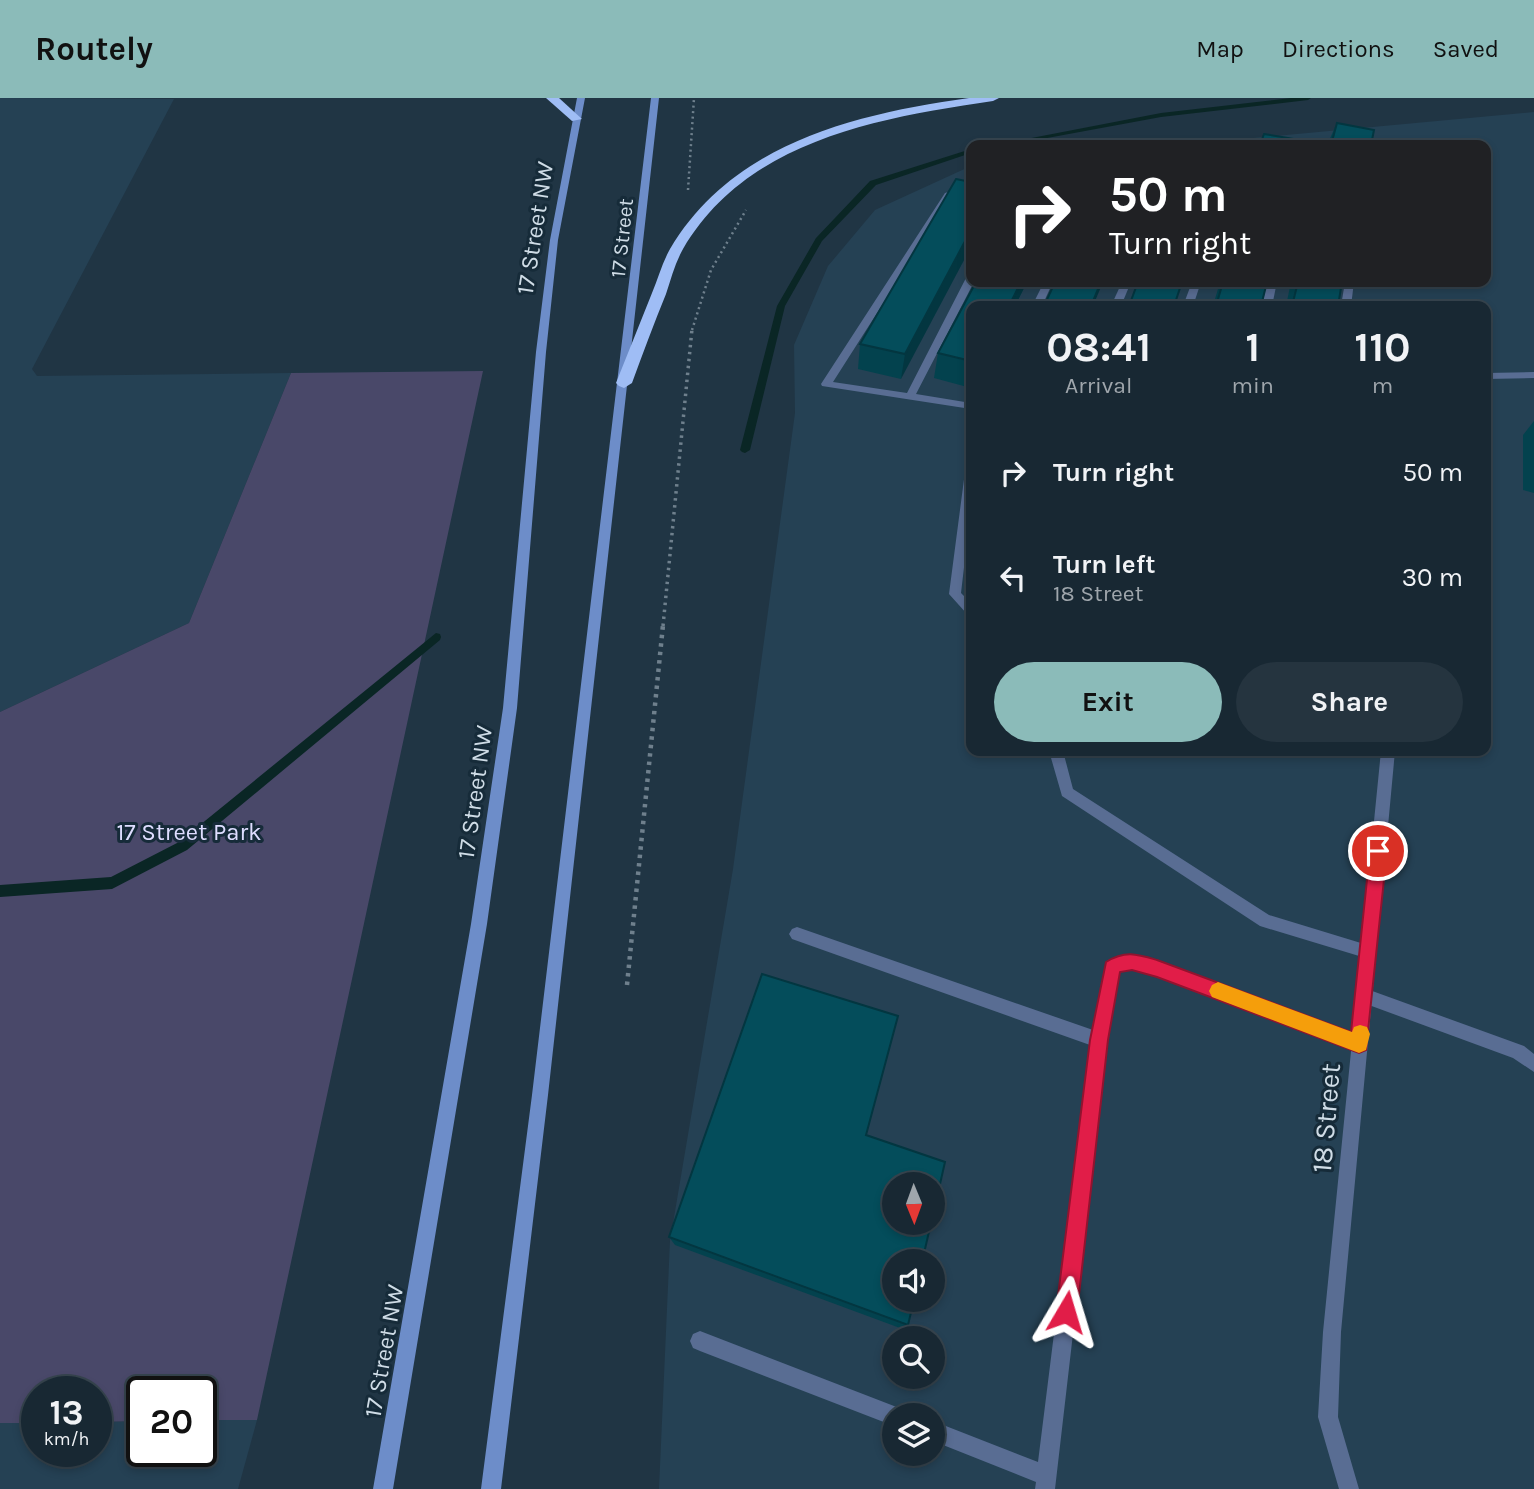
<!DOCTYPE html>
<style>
body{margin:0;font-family:Karla,sans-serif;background:#25343f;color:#f1f3f6;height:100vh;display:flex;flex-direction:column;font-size:26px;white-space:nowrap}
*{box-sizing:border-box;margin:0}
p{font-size:23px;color:#9fa6ac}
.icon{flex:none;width:38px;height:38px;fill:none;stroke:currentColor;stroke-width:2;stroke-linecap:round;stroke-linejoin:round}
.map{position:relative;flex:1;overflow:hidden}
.side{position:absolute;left:966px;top:203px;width:525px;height:455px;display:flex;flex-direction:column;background:#182833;border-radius:14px;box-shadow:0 4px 10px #0003,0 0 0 2px #36444e}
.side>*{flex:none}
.banner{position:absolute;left:966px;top:42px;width:525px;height:147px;border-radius:14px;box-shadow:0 4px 10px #0003,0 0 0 2px #36444e;background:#202124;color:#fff;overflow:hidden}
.needle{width:46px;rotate:179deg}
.controls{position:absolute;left:882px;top:1074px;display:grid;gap:14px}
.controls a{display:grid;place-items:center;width:63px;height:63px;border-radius:50%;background:#182833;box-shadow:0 4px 10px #0003,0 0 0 2px #36444e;font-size:35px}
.speed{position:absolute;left:21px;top:1278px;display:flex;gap:14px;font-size:35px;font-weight:700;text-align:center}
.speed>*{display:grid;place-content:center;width:91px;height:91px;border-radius:50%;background:#182833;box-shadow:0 4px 10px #0003,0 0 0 2px #36444e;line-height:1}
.speed small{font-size:18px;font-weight:400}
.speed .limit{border:4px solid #111;border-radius:10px;background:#fff;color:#111}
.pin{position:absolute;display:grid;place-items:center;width:60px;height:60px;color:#fff;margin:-30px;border:4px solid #fff;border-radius:50%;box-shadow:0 2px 7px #0007}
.me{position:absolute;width:77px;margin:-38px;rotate:7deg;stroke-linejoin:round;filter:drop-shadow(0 0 5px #0008)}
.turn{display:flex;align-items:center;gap:24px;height:147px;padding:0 28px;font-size:32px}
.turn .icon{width:91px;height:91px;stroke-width:2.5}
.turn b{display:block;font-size:49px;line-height:60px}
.eta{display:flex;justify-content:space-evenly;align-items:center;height:119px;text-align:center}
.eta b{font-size:42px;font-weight:700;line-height:49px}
.primary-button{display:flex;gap:14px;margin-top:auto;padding:14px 28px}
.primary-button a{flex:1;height:80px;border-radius:42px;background:#8bbbb9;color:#111;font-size:28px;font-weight:700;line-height:80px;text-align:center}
.primary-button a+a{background:#25343f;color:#f1f3f6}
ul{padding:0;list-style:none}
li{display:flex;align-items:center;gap:21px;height:105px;padding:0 28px}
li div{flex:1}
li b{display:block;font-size:26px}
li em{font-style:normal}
header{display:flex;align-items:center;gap:42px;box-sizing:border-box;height:98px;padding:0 35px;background:#8bbbb9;color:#111}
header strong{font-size:33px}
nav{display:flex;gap:38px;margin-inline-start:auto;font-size:24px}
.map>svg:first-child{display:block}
</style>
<header>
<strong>Routely</strong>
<nav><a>Map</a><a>Directions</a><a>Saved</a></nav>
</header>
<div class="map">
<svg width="1534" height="1391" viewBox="0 0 1534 1391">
<rect width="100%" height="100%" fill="#203544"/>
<g fill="#254154" fill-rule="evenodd">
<path d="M0,0L174,1L32,271L37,278L291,275L189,525L0,614Z"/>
<path d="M1534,14V1391H659L670,1143L733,771L795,315L794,247L828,168L875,112L971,68V184H1486V47H1177ZM971,208H1486V653H971ZM894,1087H933V1125H894ZM894,1164H933V1202H894ZM894,1241H933V1279H894ZM894,1318H933V1356H894Z"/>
<path d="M201,1322H257L238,1391H0V1325H37V1353H96V1324L142,1323V1353H201Z"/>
</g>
<path fill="#494869" d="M483,273L257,1322H201V1293H142V1323L96,1324V1293H37V1325H0V614L189,525L291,275Z"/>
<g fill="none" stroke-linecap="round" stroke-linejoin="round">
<g fill="#0a2625" fill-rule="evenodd">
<path d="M1291,0H1311L1308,2L1161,19L1009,47H995L1161,15Z"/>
<path d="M971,51V55L876,87L822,143L785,208L750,352L745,355L742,354L740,352L777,208L816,140L870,83Z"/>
<path d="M436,535L440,536L441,539L440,542L187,752L112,791L0,799V787L111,779L179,744Z"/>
</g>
<g stroke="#6f808d" stroke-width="2.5" stroke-dasharray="2 3.5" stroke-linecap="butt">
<path d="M688,92L694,0"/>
<path d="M692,232L711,172L746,112"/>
</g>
<path stroke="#6f808d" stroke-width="3.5" stroke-dasharray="2.5 4.5" stroke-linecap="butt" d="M663,528L692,231"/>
<path stroke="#6f808d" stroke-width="4.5" stroke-dasharray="3.5 5" stroke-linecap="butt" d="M627,887L663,527"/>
<g fill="#596d93" fill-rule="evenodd">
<path d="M1346,42L1365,47H1313L1317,45Z"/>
<path d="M971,87V93L951,99L833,284L907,295L966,180L971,177V184H974L916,296L971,305V311L822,288L821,286L945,95Z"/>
<path d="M1044,184H1053L1042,208H1032Z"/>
<path d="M1122,184H1131L1121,208H1111Z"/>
<path d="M1192,184H1201L1193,208H1183Z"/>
<path d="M1267,184H1277L1272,208H1262Z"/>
<path d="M1345,184H1354L1351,208H1341Z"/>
<path d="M971,362V410L961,495L971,505V518L967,516L949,496L966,366Z"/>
<path d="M1049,653H1063L1073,691L1269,817L1374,849L1377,854L1374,859L1369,861L1260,828L1062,698Z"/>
<path d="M797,829L1093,932L1106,865C1125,855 1138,857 1157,863L1365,940L1367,946L1365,952L1359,954L1157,877L1134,872L1119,874L1107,942L1055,1391H1035L1036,1384L933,1343V1323L1038,1364L1090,947L792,841L789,836L792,831Z"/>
<path d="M1364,890L1524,948L1534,956V974L1513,960L1358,903L1356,898L1358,893Z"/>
<path d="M700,1233L894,1308L901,1311L904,1318H894V1328L700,1253L693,1250L690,1243L693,1236Z"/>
</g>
<g fill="#596d93" fill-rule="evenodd">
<path d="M1534,274V280L1486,281V275Z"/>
<path d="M1381,653H1395L1341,1234L1338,1319L1359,1391H1339L1318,1319L1323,1234Z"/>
</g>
<g fill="#6d8dc9" fill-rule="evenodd">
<path d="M577,0H585L558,142L546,254L517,610L487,826L393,1391H373L471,826L503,610L536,254L550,142Z"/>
<path d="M651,0H659L548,997L501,1391H481L532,997Z"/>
</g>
<g fill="#9fbdf5" fill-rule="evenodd">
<path d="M546,0H559L582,21L572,23Z"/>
<path d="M969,0H999L993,3C878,20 747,42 683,151C675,165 671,181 666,196C654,225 643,255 632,285L624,290L619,288L616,285C628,255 640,225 652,195C658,181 662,165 670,151C733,45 855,16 969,0Z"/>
</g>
</g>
<g fill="#03424e">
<path d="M1337,25L1371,47H1327Z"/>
<path d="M956,81L901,281L858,271L860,246Z"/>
<path d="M976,184H1027L1015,208H971V290L934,280L938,255Z"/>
<path d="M1220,184H1267L1261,208H1213Z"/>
<path d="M1291,184H1342L1338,208H1286Z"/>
<path d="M1534,323V395L1523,392V337Z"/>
<path d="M866,1037L908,1227L900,1230L675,1147L669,1139Z"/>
</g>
<g fill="#033640">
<path d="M971,132V149L901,281L905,256Z"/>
<path d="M1021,184H1027L1015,208H1009Z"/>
<path d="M1101,184H1103L1093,208H1091Z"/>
</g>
<g fill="#044d5b" stroke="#033640" stroke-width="2">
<path d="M1337,25L1374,32L1371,47H1331Z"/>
<path d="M1264,36L1300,42L1299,47H1260Z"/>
<path d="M956,81L971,84V132L905,256L860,246Z"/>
<path d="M976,184H1021L1009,208H971V263L938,255Z"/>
<path d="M1055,184H1101L1091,208H1044Z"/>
<path d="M1138,184H1182L1174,208H1129Z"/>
<path d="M1223,184H1267L1261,208H1216Z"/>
<path d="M1298,184H1342L1338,208H1292Z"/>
<path d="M762,876L898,918L866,1037L945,1064L933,1117V1087H894V1125H931L922,1164H894V1202H914L908,1227L669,1139Z"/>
</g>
<path fill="#e11d48" stroke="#92132f" stroke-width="2" d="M1378,746L1384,748L1387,753L1366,952L1359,955L1157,879L1132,872L1120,874L1108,942L1077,1214L1074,1222L1066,1225L1059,1222L1056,1214L1090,942L1106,864C1125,852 1137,856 1157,862L1351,934L1370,753L1373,748Z"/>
<path fill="#f59e0b" d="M1218,884L1352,934L1354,929L1360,927L1367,929L1370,936L1366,952L1359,955L1212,899L1209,893L1212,887Z"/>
<g text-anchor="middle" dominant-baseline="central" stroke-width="6" stroke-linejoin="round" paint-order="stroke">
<g font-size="21" fill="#cfdce6" stroke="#162b39">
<text transform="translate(622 140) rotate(-84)">17 Street</text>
</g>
<g font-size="24" fill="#cfdce6" stroke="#162b39">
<text transform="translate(535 130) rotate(-81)">17 Street NW</text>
<text transform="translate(475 694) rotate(-82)">17 Street NW</text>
<text transform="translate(384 1253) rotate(-80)">17 Street NW</text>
</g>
<g font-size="24" fill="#deddff" stroke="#162b39">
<text x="189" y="734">17 Street Park</text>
</g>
<g font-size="28" fill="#cfdce6" stroke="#162b39">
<text transform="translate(1326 1020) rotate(-85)">18 Street</text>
</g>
</g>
</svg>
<div class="controls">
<a><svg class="needle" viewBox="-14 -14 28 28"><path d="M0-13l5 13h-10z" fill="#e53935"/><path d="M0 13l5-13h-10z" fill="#9fa6ac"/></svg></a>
<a><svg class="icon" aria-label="sound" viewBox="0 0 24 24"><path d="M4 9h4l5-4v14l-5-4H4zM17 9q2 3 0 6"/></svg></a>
<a><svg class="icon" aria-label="search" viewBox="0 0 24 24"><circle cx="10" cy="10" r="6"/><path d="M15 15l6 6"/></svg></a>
<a><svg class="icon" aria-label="layers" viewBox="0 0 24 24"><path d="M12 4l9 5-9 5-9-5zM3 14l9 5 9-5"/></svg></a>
</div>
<div class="speed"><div>13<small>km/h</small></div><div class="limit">20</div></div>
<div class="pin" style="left:1378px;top:753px;background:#d93025"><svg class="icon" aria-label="arrive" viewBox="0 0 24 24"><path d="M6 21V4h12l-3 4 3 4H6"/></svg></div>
<svg class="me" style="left:1066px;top:1214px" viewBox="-20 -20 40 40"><path d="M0-17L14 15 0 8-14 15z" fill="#e11d48" stroke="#fff" stroke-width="4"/></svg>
<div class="banner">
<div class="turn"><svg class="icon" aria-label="right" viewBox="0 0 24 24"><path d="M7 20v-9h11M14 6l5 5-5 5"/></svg><div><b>50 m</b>Turn right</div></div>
</div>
<section class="side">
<div class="eta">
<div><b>08:41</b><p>Arrival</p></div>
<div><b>1</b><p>min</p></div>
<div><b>110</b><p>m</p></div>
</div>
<ul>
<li><svg class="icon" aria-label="right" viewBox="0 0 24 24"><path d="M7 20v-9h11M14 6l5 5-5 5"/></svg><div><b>Turn right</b></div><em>50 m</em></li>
<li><svg class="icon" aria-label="left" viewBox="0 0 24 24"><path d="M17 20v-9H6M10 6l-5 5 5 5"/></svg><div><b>Turn left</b><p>18 Street</p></div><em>30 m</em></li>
</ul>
<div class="primary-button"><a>Exit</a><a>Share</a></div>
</section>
</div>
